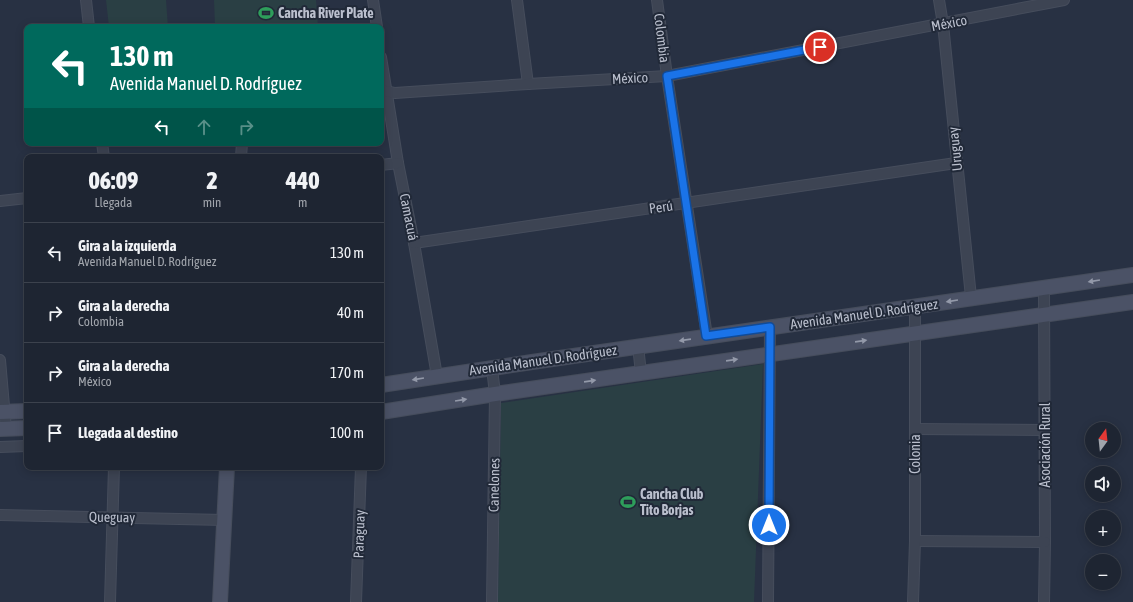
<!DOCTYPE html>
<html lang="es">
<meta charset="utf-8">
<style>
body{margin:0;font-family:"Asap Condensed",sans-serif;background:#2b313e;color:#f1f3f6;height:100vh;display:flex;flex-direction:column;font-size:15px;white-space:nowrap}
*{box-sizing:border-box;margin:0}
p{font-size:13px;color:#a1a5ac}
.icon{flex:none;width:22px;height:22px;fill:none;stroke:currentColor;stroke-width:2;stroke-linecap:round;stroke-linejoin:round}
.map{position:relative;flex:1;overflow:hidden}
.details{position:absolute;left:24px;top:154px;width:360px;height:316px;display:flex;flex-direction:column;background:#1e2532;border-radius:8px;box-shadow:0 2px 10px #0003,0 0 0 1px #3c424d}
.details>*{flex:none}
.banner{position:absolute;left:24px;top:24px;width:360px;height:122px;border-radius:8px;box-shadow:0 2px 10px #0003,0 0 0 1px #3c424d;background:#00695c;color:#fff;overflow:hidden}
.needle{width:26px;rotate:15deg}
.buttons{position:absolute;left:1085px;top:422px;display:grid;gap:8px}
.buttons a{display:grid;place-items:center;width:36px;height:36px;border-radius:50%;background:#1e2532;box-shadow:0 2px 10px #0003,0 0 0 1px #3c424d;font-size:20px}
.pin{position:absolute;display:grid;place-items:center;width:34px;height:34px;color:#fff;margin:-17px;border:2px solid #fff;border-radius:50%;box-shadow:0 1px 4px #0007}
.me{position:absolute;width:44px;margin:-22px;rotate:0deg;stroke-linejoin:round;filter:drop-shadow(0 0 3px #0008)}
.turn{display:flex;align-items:center;gap:14px;height:84px;padding:0 20px;font-size:18px}
.turn .icon{width:52px;height:52px;stroke-width:2.5}
.turn b{display:block;font-size:28px;line-height:34px}
.lanes{display:flex;align-items:center;height:38px;padding:0 20px;background:#0003;justify-content:center;gap:20px;direction:ltr}
.lanes .off{opacity:.35}
.eta{display:flex;justify-content:space-evenly;align-items:center;height:68px;text-align:center}
.eta b{font-size:24px;font-weight:800;line-height:28px}
ul{padding:0;list-style:none}
li{display:flex;align-items:center;gap:12px;height:60px;padding:0 20px;border-top:1px solid #3c424d}
li div{flex:1}
li b{display:block;font-size:15px}
li em{font-style:normal}
.map>svg:first-child{display:block}
</style>
<div class="map">
<svg width="1133" height="602" viewBox="0 0 1133 602">
<rect width="100%" height="100%" fill="#283143"/>
<g fill="#2a3f44">
<path d="M106,0H166L168,27H109Z"/>
<path d="M214,0H316L318,26L295,27H215Z"/>
<path d="M763,364L754,602H498L501,403Z"/>
</g>
<g fill="none" stroke-linecap="round" stroke-linejoin="round">
<g stroke="#464d5c" stroke-width="12">
<g id="street">
<path d="M86,0L89,27"/>
<path d="M373,0L377,27"/>
<path d="M517,0L528,84"/>
<path d="M657,0L667,76L707,336"/>
<path d="M939,0L943,24L971,297"/>
<path d="M381,57L398,163L414,243L437,376"/>
<path d="M381,90L395,93L528,84L667,76L1064,0"/>
<path d="M102,143L104,157"/>
<path d="M241,157L242,143"/>
<path d="M381,165L398,163"/>
<path d="M0,201L27,198"/>
<path d="M414,243L956,163"/>
<path d="M1044,288L1045,542L1044,602"/>
<path d="M638,346L641,373"/>
<path d="M0,360L6,429"/>
<path d="M915,429L1045,430"/>
<path d="M0,447L27,446"/>
<path d="M0,515L224,520"/>
<path d="M915,541L1045,542"/>
<path d="M110,602L114,467"/>
<path d="M356,602L361,467"/>
<path d="M492,602L495,394L492,368"/>
<path d="M768,602L770,327"/>
<path d="M913,602L915,541V307"/>
</g>
</g>
<g stroke="#464d5c" stroke-width="16">
<g id="secondary">
<path d="M381,385L532,362L1133,275"/>
<path d="M0,412L27,411"/>
<path d="M381,412L495,394L1133,302"/>
<path d="M0,429L27,428"/>
<path d="M220,602L227,467"/>
</g>
</g>
<use href="#street" stroke="#3d4453" stroke-width="10"/>
<use href="#secondary" stroke="#4b5266" stroke-width="14"/>
</g>
<defs><path id="oneway-solid" d="M-6-.8H1V-3.2L6.5 0L1 3.2V.8H-6Z"/></defs>
<g fill="#9399a9">
<use href="#oneway-solid" transform="translate(1094 281) rotate(171)"/>
<use href="#oneway-solid" transform="translate(952 301) rotate(171)"/>
<use href="#oneway-solid" transform="translate(685 340) rotate(172)"/>
<use href="#oneway-solid" transform="translate(861 341) rotate(-8)"/>
<use href="#oneway-solid" transform="translate(732 360) rotate(-8)"/>
<use href="#oneway-solid" transform="translate(418 379) rotate(171)"/>
<use href="#oneway-solid" transform="translate(590 381) rotate(-8)"/>
<use href="#oneway-solid" transform="translate(461 400) rotate(-9)"/>
</g>
<g fill="none" stroke-linecap="round" stroke-linejoin="round">
<g stroke="#114b97" stroke-width="10">
<path id="route" d="M769,525L770,327L706,336L667,76L820,47"/>
</g>
<use href="#route" stroke="#1a73e8" stroke-width="7"/>
</g>
<defs>
<g id="stadium-bare" transform="scale(1.2)"><path d="M0-5a6.5 5 0 1 0 0 10a6.5 5 0 1 0 0-10ZM-3.5-1.8h7v3.6h-7Z" fill="#2e9e5b" stroke="#212938" stroke-width="2.5" paint-order="stroke"/></g>
</defs>
<g fill-rule="evenodd">
<use href="#stadium-bare" x="266" y="13"/>
<use href="#stadium-bare" x="628" y="502"/>
</g>
<g text-anchor="middle" dominant-baseline="central" stroke-width="4" stroke-linejoin="round" paint-order="stroke">
<g font-size="14" font-weight="bold" fill="#babfcd" stroke="#212938" text-anchor="start">
<text x="278" y="13">Cancha River Plate</text>
<text x="640" y="494">Cancha Club<tspan x="640" dy="16">Tito Borjas</tspan></text>
</g>
<g font-size="14" fill="#babfcd" stroke="#212938">
<text transform="translate(949 23) rotate(-11)">México</text>
<text transform="translate(662 38) rotate(83)">Colombia</text>
<text transform="translate(630 78) rotate(-3)">México</text>
<text transform="translate(955 149) rotate(-96)">Uruguay</text>
<text transform="translate(661 207) rotate(-8)">Perú</text>
<text transform="translate(409 217) rotate(79)">Camacuá</text>
<text transform="translate(864 314) rotate(-8)">Avenida Manuel D. Rodríguez</text>
<text transform="translate(543 360) rotate(-8)">Avenida Manuel D. Rodríguez</text>
<text transform="translate(1045 445) rotate(-90)">Asociación Rural</text>
<text transform="translate(915 454) rotate(-90)">Colonia</text>
<text transform="translate(494 485) rotate(-89)">Canelones</text>
<text transform="translate(112 517) rotate(1)">Queguay</text>
<text transform="translate(359 534) rotate(-88)">Paraguay</text>
</g>
</g>
</svg>
<div class="buttons">
<a><svg class="needle" viewBox="-14 -14 28 28"><path d="M0-13l5 13h-10z" fill="#e53935"/><path d="M0 13l5-13h-10z" fill="#a1a5ac"/></svg></a>
<a><svg class="icon" aria-label="sound" viewBox="0 0 24 24"><path d="M4 9h4l5-4v14l-5-4H4zM17 9q2 3 0 6"/></svg></a>
<a>+</a>
<a>−</a>
</div>
<div class="pin" style="left:820px;top:47px;background:#d93025"><svg class="icon" aria-label="arrive" viewBox="0 0 24 24"><path d="M6 21V4h12l-3 4 3 4H6"/></svg></div>
<svg class="me" style="left:769px;top:525px" viewBox="-20 -20 40 40"><circle r="17" fill="#1a73e8" stroke="#fff" stroke-width="3"/><path d="M0-11L8 9 0 5-8 9z" fill="#fff"/></svg>
<div class="banner">
<div class="turn"><svg class="icon" aria-label="left" viewBox="0 0 24 24"><path d="M17 20v-9H6M10 6l-5 5 5 5"/></svg><div><b>130 m</b>Avenida Manuel D. Rodríguez</div></div>
<div class="lanes"><svg class="icon" aria-label="left" viewBox="0 0 24 24"><path d="M17 20v-9H6M10 6l-5 5 5 5"/></svg><svg class="icon off" aria-label="ahead" viewBox="0 0 24 24"><path d="M12 20V5M6 11l6-6 6 6"/></svg><svg class="icon off" aria-label="right" viewBox="0 0 24 24"><path d="M7 20v-9h11M14 6l5 5-5 5"/></svg></div>
</div>
<section class="details">
<div class="eta">
<div><b>06:09</b><p>Llegada</p></div>
<div><b>2</b><p>min</p></div>
<div><b>440</b><p>m</p></div>
</div>
<ul>
<li><svg class="icon" aria-label="left" viewBox="0 0 24 24"><path d="M17 20v-9H6M10 6l-5 5 5 5"/></svg><div><b>Gira a la izquierda</b><p>Avenida Manuel D. Rodríguez</p></div><em>130 m</em></li>
<li><svg class="icon" aria-label="right" viewBox="0 0 24 24"><path d="M7 20v-9h11M14 6l5 5-5 5"/></svg><div><b>Gira a la derecha</b><p>Colombia</p></div><em>40 m</em></li>
<li><svg class="icon" aria-label="right" viewBox="0 0 24 24"><path d="M7 20v-9h11M14 6l5 5-5 5"/></svg><div><b>Gira a la derecha</b><p>México</p></div><em>170 m</em></li>
<li><svg class="icon" aria-label="arrive" viewBox="0 0 24 24"><path d="M6 21V4h12l-3 4 3 4H6"/></svg><div><b>Llegada al destino</b></div><em>100 m</em></li>
</ul>
</section>
</div>
